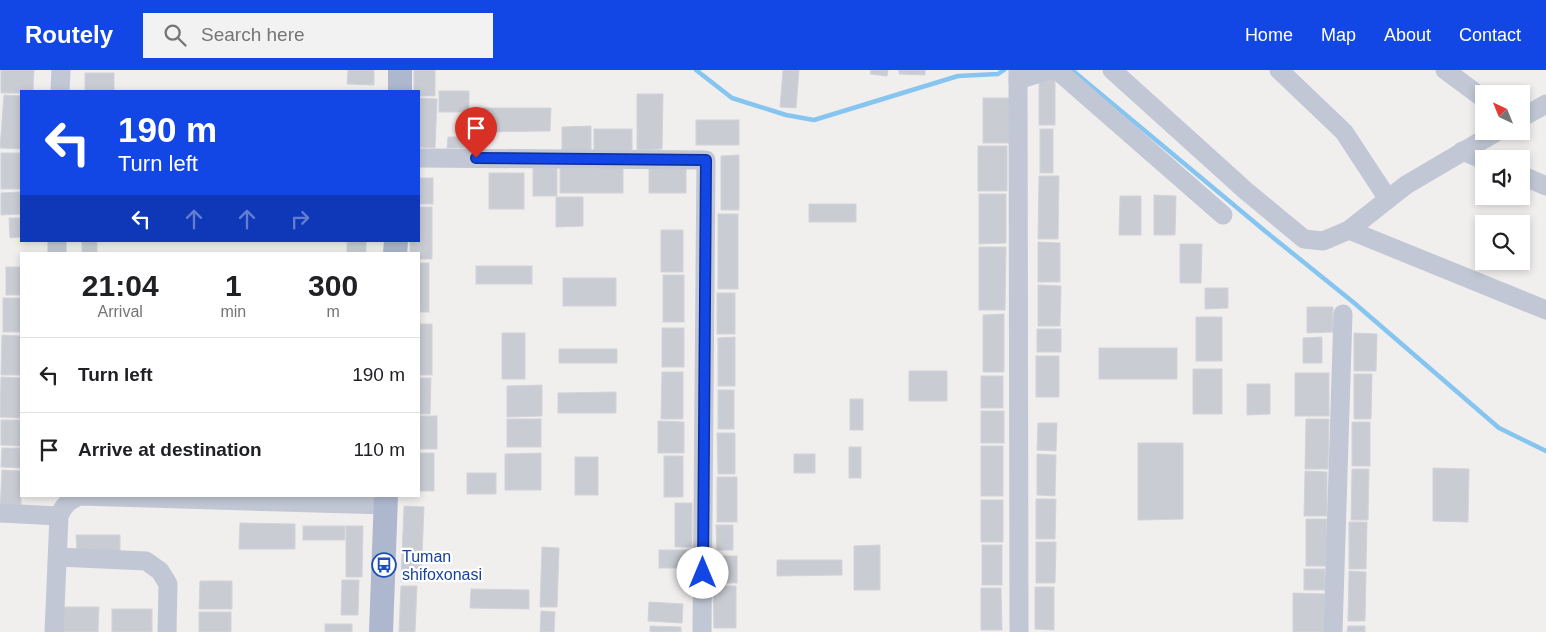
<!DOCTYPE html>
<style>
body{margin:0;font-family:Arial,sans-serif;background:#f2f2f2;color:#202124;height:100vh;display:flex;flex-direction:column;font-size:19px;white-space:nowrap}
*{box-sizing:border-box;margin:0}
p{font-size:16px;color:#757577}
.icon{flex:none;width:28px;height:28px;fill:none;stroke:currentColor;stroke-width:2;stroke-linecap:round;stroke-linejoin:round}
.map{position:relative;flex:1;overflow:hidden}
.side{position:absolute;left:20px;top:182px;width:400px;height:245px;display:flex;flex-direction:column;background:#fff;border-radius:0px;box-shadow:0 2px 8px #0003}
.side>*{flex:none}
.hud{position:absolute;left:20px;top:20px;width:400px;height:152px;border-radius:0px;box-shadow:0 2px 8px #0003;background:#1247e6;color:#fff;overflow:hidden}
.needle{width:32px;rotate:317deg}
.tools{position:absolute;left:1475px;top:15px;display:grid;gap:10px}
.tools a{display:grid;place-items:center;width:55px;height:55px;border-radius:0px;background:#fff;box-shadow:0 2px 8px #0003;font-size:25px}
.pin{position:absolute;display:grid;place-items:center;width:42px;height:42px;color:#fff;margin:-51px -21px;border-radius:50% 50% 50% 0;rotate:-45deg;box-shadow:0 0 5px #0007}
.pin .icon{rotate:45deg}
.me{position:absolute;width:55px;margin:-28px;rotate:0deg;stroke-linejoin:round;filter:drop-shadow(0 0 4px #0008)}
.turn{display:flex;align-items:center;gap:18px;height:105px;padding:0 15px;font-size:22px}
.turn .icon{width:65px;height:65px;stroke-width:2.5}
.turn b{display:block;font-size:35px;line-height:42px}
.lanes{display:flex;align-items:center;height:48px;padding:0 15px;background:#0003;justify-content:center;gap:25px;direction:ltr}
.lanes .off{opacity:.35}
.eta{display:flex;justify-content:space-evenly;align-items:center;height:85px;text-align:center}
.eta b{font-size:30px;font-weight:800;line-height:35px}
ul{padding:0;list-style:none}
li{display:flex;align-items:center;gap:15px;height:75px;padding:0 15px;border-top:1px solid #e0e0e0}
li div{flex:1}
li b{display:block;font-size:19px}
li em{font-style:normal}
header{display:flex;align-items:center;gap:30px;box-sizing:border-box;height:70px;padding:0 25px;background:#1247e6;color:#fff}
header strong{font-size:24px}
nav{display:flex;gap:28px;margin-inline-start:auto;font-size:18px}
.search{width:350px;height:45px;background:#f2f2f2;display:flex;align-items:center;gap:12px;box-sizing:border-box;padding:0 18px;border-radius:0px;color:#757577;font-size:19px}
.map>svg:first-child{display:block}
</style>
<header>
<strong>Routely</strong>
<div class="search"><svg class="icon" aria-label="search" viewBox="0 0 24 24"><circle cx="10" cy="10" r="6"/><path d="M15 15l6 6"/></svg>Search here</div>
<nav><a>Home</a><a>Map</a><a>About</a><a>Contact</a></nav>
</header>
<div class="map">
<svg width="1546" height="562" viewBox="0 0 1546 562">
<rect width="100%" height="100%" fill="#f1eeee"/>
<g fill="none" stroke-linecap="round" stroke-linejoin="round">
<g stroke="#86c5ef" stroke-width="4.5">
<path d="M696,0L732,28L786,45L814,50L958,6L998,4L1004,0"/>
<path d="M1072,0L1265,161L1353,232L1499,358L1546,381"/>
</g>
</g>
<g fill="#caccd4" stroke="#d2d3da">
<path d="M1,0H34L33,21H21V23H1Z"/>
<path d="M348,0H374V15L347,14Z"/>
<path d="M414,0H435V26H419V21H414Z"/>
<path d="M783,0H799L796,38L780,37Z"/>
<path d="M871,0H888L887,6L870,4Z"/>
<path d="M899,0H925V5L899,4Z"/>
<rect x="85" y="3" width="29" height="18"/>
<rect x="1039" y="6" width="16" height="49"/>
<rect x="439" y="21" width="30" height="21"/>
<path d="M637,24H663L662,79L637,80Z"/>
<path d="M4,25L21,26V79L0,78Z"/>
<path d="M419,28L437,29L435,78L419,77Z"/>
<rect x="983" y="28" width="28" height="45"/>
<path d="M482,38H551L550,61L482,62Z"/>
<rect x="696" y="50" width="43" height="25"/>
<path d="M591,56V81H562V57Z"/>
<rect x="594" y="59" width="38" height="21"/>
<rect x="1040" y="59" width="13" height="44"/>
<path d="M448,67H478V78H447Z"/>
<rect x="978" y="76" width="29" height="45"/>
<rect x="1" y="83" width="20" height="36"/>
<path d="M739,85V140H721V86Z"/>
<rect x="533" y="98" width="24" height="28"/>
<rect x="560" y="98" width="63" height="25"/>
<rect x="649" y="98" width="37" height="25"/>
<rect x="489" y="103" width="35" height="36"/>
<path d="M1039,106H1059L1058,169H1038Z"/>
<rect x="419" y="108" width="14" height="26"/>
<path d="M21,122V144L1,145V123Z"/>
<path d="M979,124H1006V173L979,174Z"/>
<path d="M1154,125L1176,126L1175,165H1154Z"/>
<path d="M1120,126H1141V165H1119Z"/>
<path d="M556,127H583V156L556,157Z"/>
<rect x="809" y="134" width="47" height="18"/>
<path d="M419,137H432V189H419V184H410V171H419Z"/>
<rect x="718" y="144" width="20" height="75"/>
<path d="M9,148H21V167L10,168Z"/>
<rect x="661" y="160" width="22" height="42"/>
<rect x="82" y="171" width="15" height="13"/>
<rect x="347" y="171" width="19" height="12"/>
<path d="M1038,172L1060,173V212H1038Z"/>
<path d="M1180,174H1202L1201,213H1180Z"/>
<path d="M979,177H1006L1005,240H979Z"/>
<rect x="419" y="193" width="10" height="49"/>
<rect x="476" y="196" width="56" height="18"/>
<rect x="6" y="197" width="15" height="28"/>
<rect x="663" y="205" width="21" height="47"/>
<rect x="563" y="208" width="53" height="28"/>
<path d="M1038,215L1061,216L1060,256H1038Z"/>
<path d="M1205,218H1228V238L1205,239Z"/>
<rect x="717" y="223" width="18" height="41"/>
<rect x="3" y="228" width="18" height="34"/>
<path d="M1307,237H1333V262L1307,263Z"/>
<path d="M1004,244V302H983V245Z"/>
<rect x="1196" y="247" width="26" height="44"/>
<rect x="419" y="254" width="13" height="51"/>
<rect x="662" y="258" width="22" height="39"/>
<rect x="1037" y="259" width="24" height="23"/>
<rect x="502" y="263" width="23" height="46"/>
<path d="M1354,263L1377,264L1376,301H1354Z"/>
<path d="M2,265L21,266V305H1Z"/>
<path d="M735,267V316H718V268Z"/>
<path d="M1322,267V293H1303V268Z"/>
<rect x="1099" y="278" width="78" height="31"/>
<rect x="559" y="279" width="58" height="14"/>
<rect x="1036" y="286" width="23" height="41"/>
<rect x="1193" y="299" width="29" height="45"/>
<rect x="909" y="301" width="38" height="30"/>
<path d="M662,302H683V349H661Z"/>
<rect x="1295" y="303" width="34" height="43"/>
<path d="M1354,304H1372L1371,349H1354Z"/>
<rect x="981" y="306" width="22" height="32"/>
<path d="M1,307L21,308V348L0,347Z"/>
<path d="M419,308H431L430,344H419Z"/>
<path d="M1247,314H1270V344L1247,345Z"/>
<path d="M542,315V346L507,347V316Z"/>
<rect x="718" y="320" width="16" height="39"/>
<path d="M616,322V343H558V323Z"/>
<rect x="850" y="329" width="13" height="31"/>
<rect x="981" y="341" width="23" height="32"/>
<rect x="419" y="346" width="18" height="33"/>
<rect x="507" y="349" width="34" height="28"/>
<path d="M1306,349H1329L1328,399H1305Z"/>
<path d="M1,350H21V376L1,375Z"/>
<path d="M658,351L684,352V383H658Z"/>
<rect x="1352" y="352" width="18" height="44"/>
<path d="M1038,353H1057L1056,381L1037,380Z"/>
<path d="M717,363H735V404H718Z"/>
<path d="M1138,373H1183V449L1138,450Z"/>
<rect x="981" y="376" width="22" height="50"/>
<rect x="849" y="377" width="12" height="31"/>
<path d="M2,378H21V398L1,397Z"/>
<rect x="419" y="383" width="15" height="38"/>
<path d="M541,383V420H505V384Z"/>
<rect x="794" y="384" width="21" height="19"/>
<path d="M1037,384L1056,385L1055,426L1037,425Z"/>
<rect x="664" y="386" width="19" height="41"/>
<rect x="575" y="387" width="23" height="38"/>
<path d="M1433,398L1469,399L1468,452L1433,451Z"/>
<path d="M1352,399H1369L1368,450H1351Z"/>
<path d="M2,400L21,401V443H0Z"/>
<path d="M1305,401L1327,402V446H1304Z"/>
<rect x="467" y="403" width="29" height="21"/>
<rect x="717" y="407" width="20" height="45"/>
<path d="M1036,429H1056L1055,469H1036Z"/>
<rect x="981" y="430" width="22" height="42"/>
<rect x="675" y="433" width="17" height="44"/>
<path d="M404,436L424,437L421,512L401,511Z"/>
<path d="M1306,449H1327L1326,496H1306Z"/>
<path d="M1349,452H1367L1366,499H1349Z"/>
<path d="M240,453L295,454V479H239Z"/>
<path d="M716,455H733V480H717Z"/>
<rect x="303" y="456" width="42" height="14"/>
<path d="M346,456H363L362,507H346Z"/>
<path d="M76,465H120V484H77Z"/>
<path d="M1036,472H1056L1055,513H1036Z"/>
<path d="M880,475V520H854V476Z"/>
<rect x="982" y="475" width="20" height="40"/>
<path d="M542,477L559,478L557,537H540Z"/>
<rect x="659" y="480" width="31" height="18"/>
<rect x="713" y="486" width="24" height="27"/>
<path d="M777,490H842V505L777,506Z"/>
<rect x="1304" y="499" width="21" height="21"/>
<path d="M1349,501L1366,502L1365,551H1348Z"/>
<path d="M342,510H359L358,545H341Z"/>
<path d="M200,511H232V539H199Z"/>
<path d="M401,516H417L415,562H399Z"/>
<path d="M713,516H736V558H714Z"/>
<path d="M1035,517H1054V560L1035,559Z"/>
<path d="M981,518H1001L1002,560H981Z"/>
<path d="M471,519L529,520V539L470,538Z"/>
<path d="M1293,523L1325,524L1324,562H1293Z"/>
<path d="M649,532L683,534L682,553L648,551Z"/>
<path d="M63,537H99L98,562H62Z"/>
<rect x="112" y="539" width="40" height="23"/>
<path d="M541,541L555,542L554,562H540Z"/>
<rect x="199" y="542" width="32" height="20"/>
<rect x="325" y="554" width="27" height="8"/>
<path d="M650,556L681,557V562H650Z"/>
<path d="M1348,556H1365V562H1347Z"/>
</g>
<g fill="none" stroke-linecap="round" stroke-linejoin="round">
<g stroke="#c1c7d4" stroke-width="19">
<path d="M1018,0L1019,562"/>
<path d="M1057,0L1223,145"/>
<path d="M1112,0L1246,121L1304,169L1323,171L1349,160L1406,115L1498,61"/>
<path d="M1279,0L1344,62L1388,129"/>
<path d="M1445,0L1484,29"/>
<path d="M1018,10L1050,0"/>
<path d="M60,21L61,0"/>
<path d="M1521,48L1546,34"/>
<path d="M1462,81L1484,90"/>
<path d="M419,88L706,90L702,562"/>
<path d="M1521,105L1546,116"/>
<path d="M1349,160L1546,240"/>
<path d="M57,184V171"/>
<path d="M0,443L59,446"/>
<path d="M58,487L146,491L160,501L168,514L167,562"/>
<path d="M54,562L59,446C64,435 68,431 79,426L386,435"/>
<path d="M1333,562L1343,244"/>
</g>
<g stroke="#adb7ce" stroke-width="24">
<path d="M400,21V0"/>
<path d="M395,184L396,171"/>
<path d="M381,562L386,426"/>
</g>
</g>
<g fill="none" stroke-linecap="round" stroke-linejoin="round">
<g stroke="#0c2e96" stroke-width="12">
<path id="route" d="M476,88L706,90L703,503"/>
</g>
<use href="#route" stroke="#1247e6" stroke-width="9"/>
</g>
<defs>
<g id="bus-ring" transform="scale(1.25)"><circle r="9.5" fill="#fff" stroke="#1a4fb4" stroke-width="1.5"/><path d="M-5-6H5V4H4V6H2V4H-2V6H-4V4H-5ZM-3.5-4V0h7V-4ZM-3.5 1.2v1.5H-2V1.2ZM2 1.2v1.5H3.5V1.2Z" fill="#1a4fb4"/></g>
</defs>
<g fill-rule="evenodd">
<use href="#bus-ring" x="384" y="495"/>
</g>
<g text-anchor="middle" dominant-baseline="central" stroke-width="4.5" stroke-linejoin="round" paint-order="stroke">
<g font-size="16" fill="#164399" stroke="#fff" text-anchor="start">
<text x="402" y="486">Tuman<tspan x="402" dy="18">shifoxonasi</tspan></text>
</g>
</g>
</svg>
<div class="tools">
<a><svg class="needle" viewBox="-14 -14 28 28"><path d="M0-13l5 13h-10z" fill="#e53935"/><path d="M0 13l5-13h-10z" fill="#757577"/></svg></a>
<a><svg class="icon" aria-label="sound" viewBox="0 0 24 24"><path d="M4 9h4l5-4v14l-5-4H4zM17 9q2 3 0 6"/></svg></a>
<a><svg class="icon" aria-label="search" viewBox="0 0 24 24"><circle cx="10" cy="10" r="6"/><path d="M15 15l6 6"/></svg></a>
</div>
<div class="pin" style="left:476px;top:88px;background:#d93025"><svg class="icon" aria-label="arrive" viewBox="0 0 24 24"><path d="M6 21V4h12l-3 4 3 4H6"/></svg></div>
<svg class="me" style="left:703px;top:503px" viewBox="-20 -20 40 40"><circle r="19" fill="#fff"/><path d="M0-13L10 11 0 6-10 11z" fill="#1247e6"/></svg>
<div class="hud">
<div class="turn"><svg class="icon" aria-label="left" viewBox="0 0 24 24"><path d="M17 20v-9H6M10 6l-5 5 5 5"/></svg><div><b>190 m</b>Turn left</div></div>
<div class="lanes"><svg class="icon" aria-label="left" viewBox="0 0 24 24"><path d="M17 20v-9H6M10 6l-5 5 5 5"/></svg><svg class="icon off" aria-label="ahead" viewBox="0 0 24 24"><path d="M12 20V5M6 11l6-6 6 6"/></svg><svg class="icon off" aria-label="ahead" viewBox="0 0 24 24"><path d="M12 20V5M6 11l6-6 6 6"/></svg><svg class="icon off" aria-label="right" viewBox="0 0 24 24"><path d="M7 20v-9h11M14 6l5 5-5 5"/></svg></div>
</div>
<section class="side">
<div class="eta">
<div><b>21:04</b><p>Arrival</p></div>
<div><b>1</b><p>min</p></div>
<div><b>300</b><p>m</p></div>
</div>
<ul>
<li><svg class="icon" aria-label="left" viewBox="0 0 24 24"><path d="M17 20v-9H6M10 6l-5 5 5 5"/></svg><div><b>Turn left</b></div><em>190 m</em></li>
<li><svg class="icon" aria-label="arrive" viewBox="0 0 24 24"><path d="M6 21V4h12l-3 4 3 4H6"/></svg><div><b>Arrive at destination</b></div><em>110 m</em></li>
</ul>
</section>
</div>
